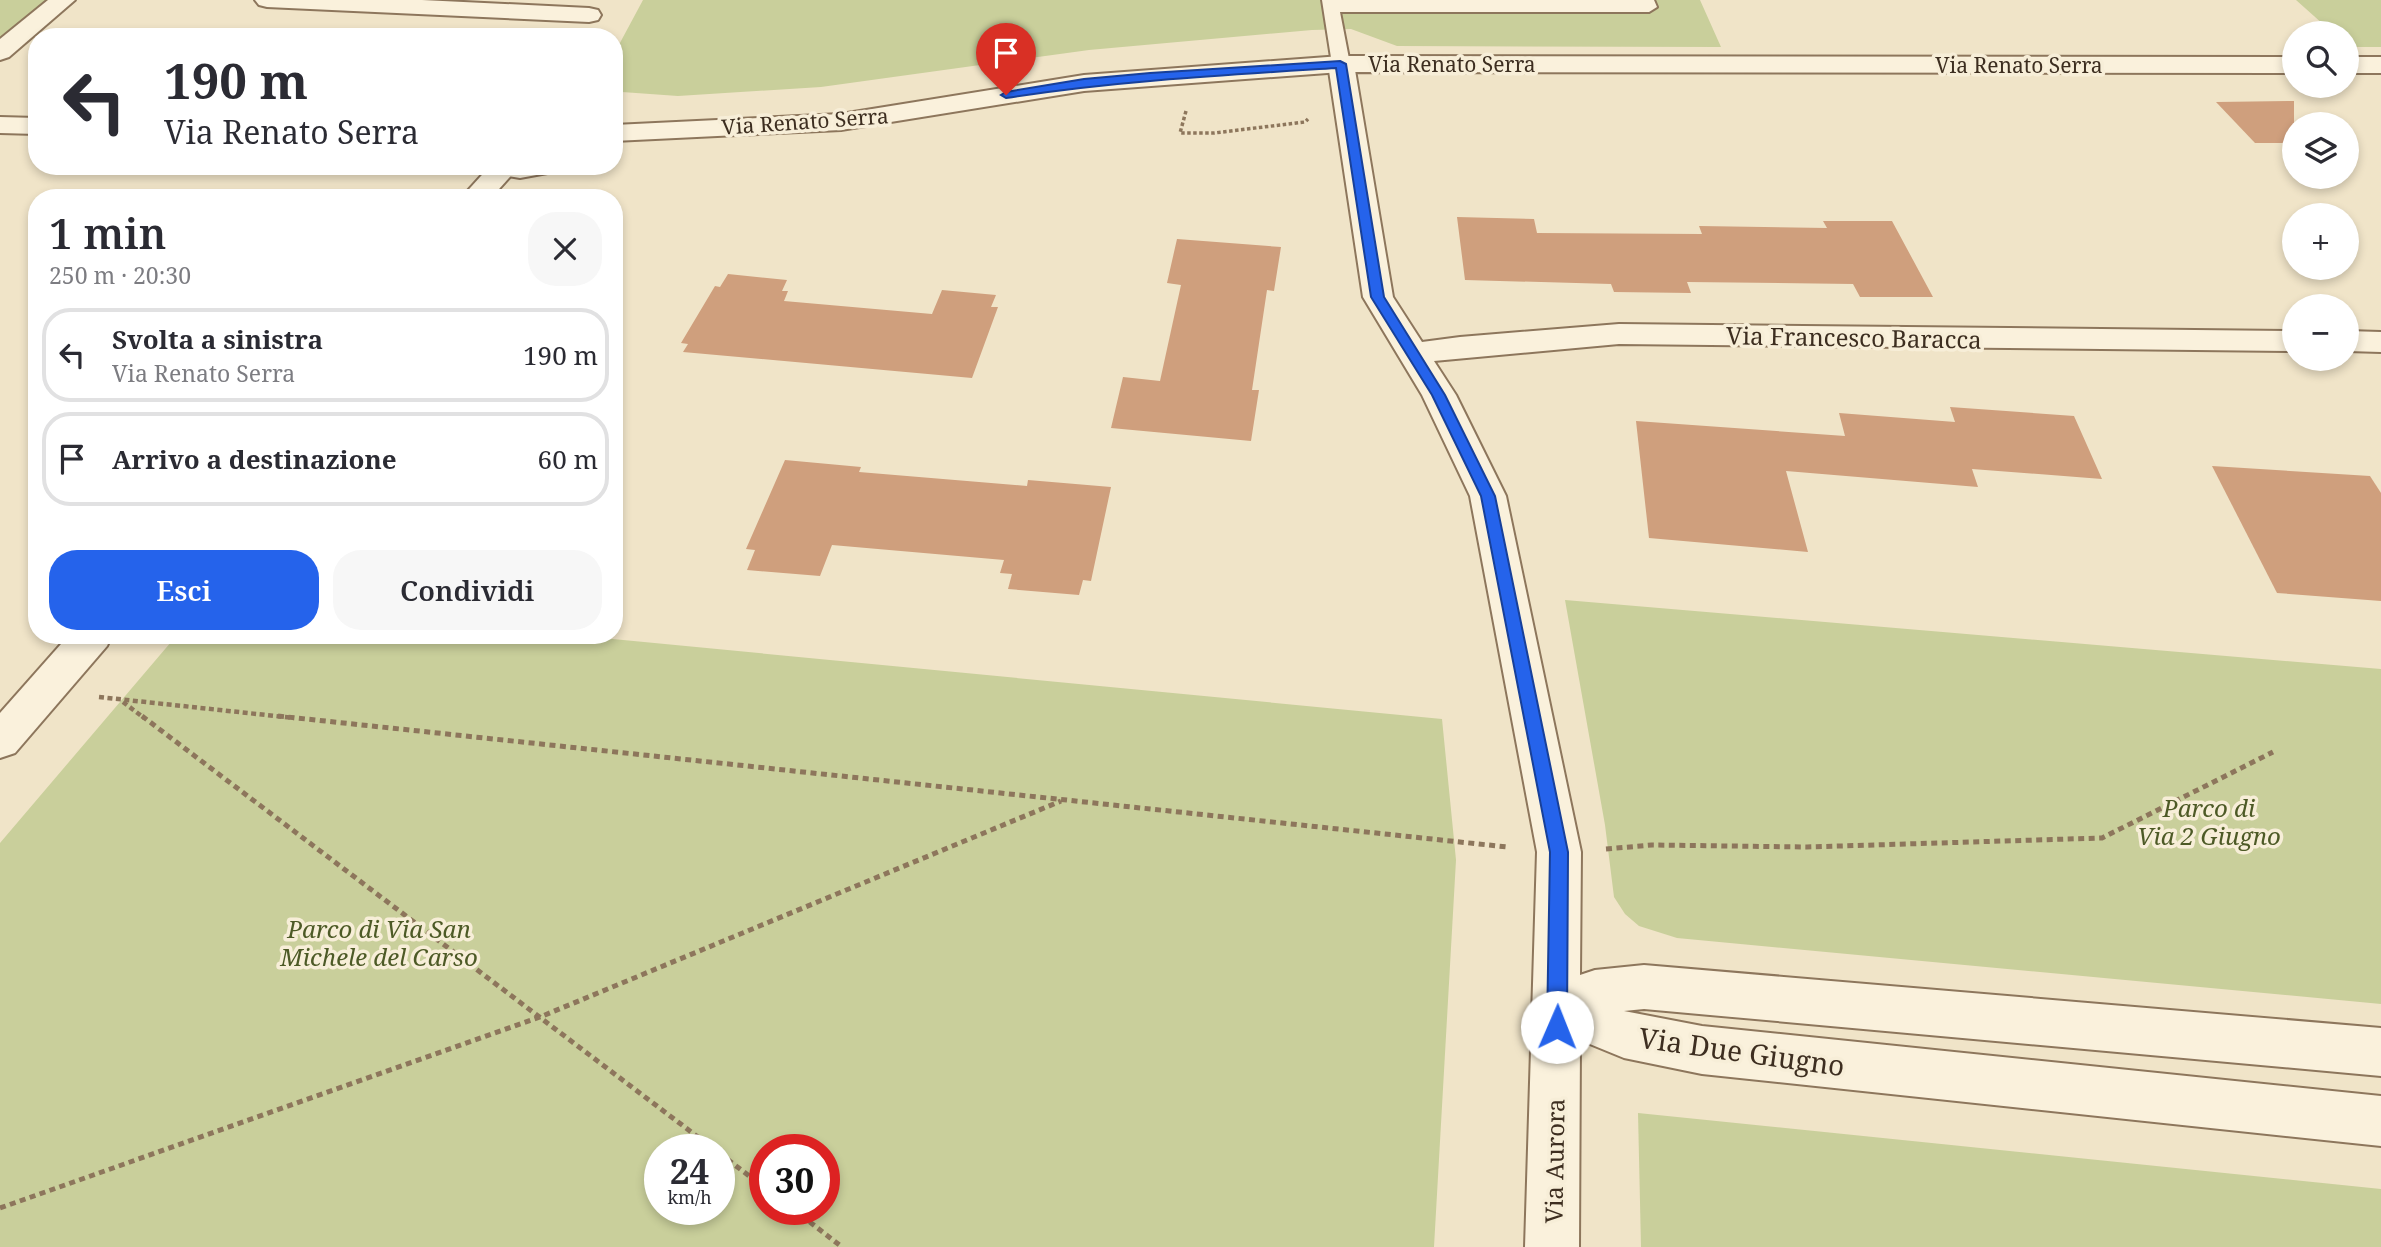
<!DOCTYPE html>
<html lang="it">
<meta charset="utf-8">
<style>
body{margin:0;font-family:"Noto Serif",serif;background:#f7f7f7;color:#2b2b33;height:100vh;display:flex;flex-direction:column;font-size:26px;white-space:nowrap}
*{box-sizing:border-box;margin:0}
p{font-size:23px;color:#7c7c81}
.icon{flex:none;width:38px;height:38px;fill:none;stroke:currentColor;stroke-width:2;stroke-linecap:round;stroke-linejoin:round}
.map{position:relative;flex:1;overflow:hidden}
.drawer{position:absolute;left:28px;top:189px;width:595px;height:455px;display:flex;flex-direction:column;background:#fff;border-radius:28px;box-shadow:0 4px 10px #0003}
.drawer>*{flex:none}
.top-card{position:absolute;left:28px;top:28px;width:595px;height:147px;border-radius:28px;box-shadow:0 4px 10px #0003;background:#fff;color:#2b2b33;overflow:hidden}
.tools{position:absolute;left:2282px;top:21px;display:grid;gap:14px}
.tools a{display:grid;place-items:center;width:77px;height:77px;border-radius:50%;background:#fff;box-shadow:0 4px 10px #0003;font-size:35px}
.speed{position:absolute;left:644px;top:1134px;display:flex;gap:14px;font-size:35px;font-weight:700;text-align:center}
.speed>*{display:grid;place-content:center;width:91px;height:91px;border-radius:50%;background:#fff;box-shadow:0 4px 10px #0003;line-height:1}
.speed small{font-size:18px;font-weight:400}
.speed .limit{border:10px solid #d22;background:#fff;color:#111}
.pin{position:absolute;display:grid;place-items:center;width:60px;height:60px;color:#fff;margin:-72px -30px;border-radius:50% 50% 50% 0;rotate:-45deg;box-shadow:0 0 7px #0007}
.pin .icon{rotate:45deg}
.me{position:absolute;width:77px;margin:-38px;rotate:1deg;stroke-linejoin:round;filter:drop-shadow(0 0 5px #0008)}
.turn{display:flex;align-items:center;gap:24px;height:147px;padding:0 21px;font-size:32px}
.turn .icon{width:91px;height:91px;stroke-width:2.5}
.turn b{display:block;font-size:49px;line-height:60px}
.round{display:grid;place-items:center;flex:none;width:74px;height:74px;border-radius:28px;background:#f7f7f7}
.overview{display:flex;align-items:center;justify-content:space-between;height:119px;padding:0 21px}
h1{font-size:42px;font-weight:600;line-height:52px}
.button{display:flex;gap:14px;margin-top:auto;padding:14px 21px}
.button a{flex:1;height:80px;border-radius:28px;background:#2563eb;color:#fff;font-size:28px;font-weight:600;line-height:80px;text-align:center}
.button a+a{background:#f7f7f7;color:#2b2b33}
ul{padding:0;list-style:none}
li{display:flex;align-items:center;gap:21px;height:94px;margin:0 14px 10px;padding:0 7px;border:4px solid #e1e1e2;border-radius:28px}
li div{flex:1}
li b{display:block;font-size:26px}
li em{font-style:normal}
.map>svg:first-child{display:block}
</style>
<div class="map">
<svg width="2381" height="1247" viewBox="0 0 2381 1247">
<rect width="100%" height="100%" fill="#f0e4c8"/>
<g fill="#c9cf9b" fill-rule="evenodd">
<path d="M0,0H62L0,54Z"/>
<path d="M643,0H1700L1721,47L1397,46L1351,29L1312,30L1089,50L821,87L678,96L622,92L614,86V54Z"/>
<path d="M2296,0H2381V47H2349L2347,33H2333Z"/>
<path d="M1565,600L2381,669V1004L1677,938L1639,926L1625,914L1614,897L1605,825Z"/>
<path d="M177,635H571L1442,719L1456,860L1434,1247H0V843ZM660,1150H719V1209H660ZM765,1150H824V1209H765Z"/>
<path d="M1638,1113L2381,1189V1247H1641Z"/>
</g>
<g fill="#cf9f7d">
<path d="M2294,101V143H2255L2216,102Z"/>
<path d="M1457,217L1534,219L1537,233L1702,234L1699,226L1827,228L1823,221H1892L1933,297H1860L1853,284L1687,282L1691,293L1614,292L1611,284L1465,280Z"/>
<path d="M1177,239L1281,247L1274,291L1267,290L1252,390H1259L1251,441L1111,428L1123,377L1160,381L1181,285L1167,283Z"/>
<path d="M728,274L787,280L782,291H788L784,301L932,314L942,290L996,295L991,307H998L972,378L683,352L688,344L681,343L715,286L720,287Z"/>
<path d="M1950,407L2074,416L2102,479L1972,469L1978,487L1786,471L1808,552L1649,538L1636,421L1845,436L1839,413L1955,422Z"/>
<path d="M785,460L861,467L859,472L1027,486L1028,480L1111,487L1091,581L1083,580L1079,595L1008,589L1012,574L1000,573L1004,560L832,545L820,576L747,570L755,550L746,549Z"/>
<path d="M2212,466L2370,476L2381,493V601L2277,593Z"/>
</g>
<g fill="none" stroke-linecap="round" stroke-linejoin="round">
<g stroke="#8d765c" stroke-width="4">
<path id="service" d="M1322,0H1654L1657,7L1649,12H1340L1350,64L1341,69L1332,64Z"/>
</g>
<g stroke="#8d765c" stroke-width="4">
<g id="minor">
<path d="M48,0H75L9,57L0,60V39Z"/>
<path d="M255,0H422L589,8L598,10L601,15L598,20L589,22L267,7L259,5Z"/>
<path d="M1341,56L1350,59L1354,64L1393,297L1422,342L1460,337L1619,324L2294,331V351L1619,344L1434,361L1456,395L1506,496L1581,852L1580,975L1595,970L1644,965L2381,1028V1076L1644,1009L1624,1011L1702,1026L2381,1096V1146L1702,1074L1624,1058L1580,1040L1579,1247H1525L1537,852L1470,496L1422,395L1363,297L1328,64L1332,59Z"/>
<path d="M490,166H515L517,169L491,198H461Z"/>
<path d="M2347,331L2381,332V352L2347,351Z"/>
<path d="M69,635H112L107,646L15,753L0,758V713Z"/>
</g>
</g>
<g stroke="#8d765c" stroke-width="4">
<g id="tertiary">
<path d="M1341,56L2294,57V73L1341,72L1084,91L841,130L614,141V125L841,114L1084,75Z"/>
<rect x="2347" y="57" width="34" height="16"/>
<path d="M0,117L37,118V134L0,133Z"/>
<path d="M480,166H557L553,172L520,178L484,172Z"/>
</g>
</g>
<path stroke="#8d765c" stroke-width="3.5" stroke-dasharray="3.5 2.5" stroke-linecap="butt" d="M1186,111L1180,133H1214L1305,122L1308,119"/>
<g stroke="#8d765c" stroke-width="4.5" stroke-dasharray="5 3.5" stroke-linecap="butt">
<path d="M99,697L294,718"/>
<path d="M123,702L144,718"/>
</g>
<g stroke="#8d765c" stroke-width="5" stroke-dasharray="6 4.5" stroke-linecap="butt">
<path d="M142,716L715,1150"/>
<path d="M278,716L1507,847"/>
<path d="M1606,849L1652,845L1807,847L2102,838L2273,752"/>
<path d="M719,1153L765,1188"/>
<path d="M0,1208L540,1017L1061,801"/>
<path d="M793,1209L842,1247"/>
</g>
<use href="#service" fill="#faf1dc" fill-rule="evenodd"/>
<use href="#minor" fill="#faf1dc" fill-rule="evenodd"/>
<use href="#tertiary" fill="#faf1dc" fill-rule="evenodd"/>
</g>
<path fill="#2563eb" stroke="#184099" stroke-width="2" d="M1340,61L1346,64L1384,297L1445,395L1495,496L1568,852L1567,1027L1564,1034L1557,1036L1550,1034L1547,1027L1550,852L1481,496L1432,395L1371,297L1336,68C1225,75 1116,81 1006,98L1001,95L1006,92L1084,79L1150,73Z"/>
<g text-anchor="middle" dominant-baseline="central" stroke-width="7" stroke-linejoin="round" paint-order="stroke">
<g font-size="21" fill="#3d2e20" stroke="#f7eed8">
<text x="1452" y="64">Via Renato Serra</text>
<text x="2019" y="65">Via Renato Serra</text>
<text transform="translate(805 121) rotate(-4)">Via Renato Serra</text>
</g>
<g font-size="24" fill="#3d2e20" stroke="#f7eed8">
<text transform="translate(1854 337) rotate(1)">Via Francesco Baracca</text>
<text transform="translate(1554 1161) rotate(-89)">Via Aurora</text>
</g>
<g font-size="24" font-style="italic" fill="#4d5a26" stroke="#f7eed8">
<text x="2209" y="807">Parco di<tspan x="2209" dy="28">Via 2 Giugno</tspan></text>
<text x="379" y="928">Parco di Via San<tspan x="379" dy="28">Michele del Carso</tspan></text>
</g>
<g font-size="28" fill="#3d2e20" stroke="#f7eed8">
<text transform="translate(1742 1051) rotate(8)">Via Due Giugno</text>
</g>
</g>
</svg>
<div class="tools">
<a><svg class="icon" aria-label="search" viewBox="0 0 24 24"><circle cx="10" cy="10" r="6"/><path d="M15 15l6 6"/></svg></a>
<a><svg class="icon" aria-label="layers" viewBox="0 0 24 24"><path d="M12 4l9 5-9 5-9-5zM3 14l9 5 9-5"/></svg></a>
<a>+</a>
<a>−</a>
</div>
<div class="speed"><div>24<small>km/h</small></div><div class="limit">30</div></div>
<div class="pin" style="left:1006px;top:95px;background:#d93025"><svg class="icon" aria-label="arrive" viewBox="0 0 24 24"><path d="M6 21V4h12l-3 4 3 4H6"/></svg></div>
<svg class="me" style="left:1557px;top:1027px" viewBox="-20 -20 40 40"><circle r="19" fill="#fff"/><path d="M0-13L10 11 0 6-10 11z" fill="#2563eb"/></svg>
<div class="top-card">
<div class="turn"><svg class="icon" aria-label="left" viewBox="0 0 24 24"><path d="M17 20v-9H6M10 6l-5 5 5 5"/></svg><div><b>190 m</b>Via Renato Serra</div></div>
</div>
<section class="drawer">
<div class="overview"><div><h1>1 min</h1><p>250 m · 20:30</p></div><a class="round"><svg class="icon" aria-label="close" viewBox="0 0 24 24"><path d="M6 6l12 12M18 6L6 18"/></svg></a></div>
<ul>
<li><svg class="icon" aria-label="left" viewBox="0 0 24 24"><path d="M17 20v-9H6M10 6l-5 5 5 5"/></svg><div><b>Svolta a sinistra</b><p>Via Renato Serra</p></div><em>190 m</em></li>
<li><svg class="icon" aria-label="arrive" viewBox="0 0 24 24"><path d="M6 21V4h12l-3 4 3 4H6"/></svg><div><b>Arrivo a destinazione</b></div><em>60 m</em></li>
</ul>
<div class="button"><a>Esci</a><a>Condividi</a></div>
</section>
</div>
